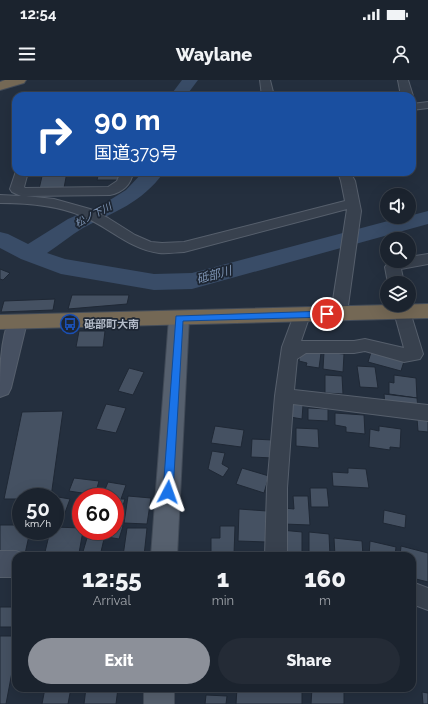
<!DOCTYPE html>
<meta charset="utf-8">
<style>
body{margin:0;font-family:Raleway,"Noto Sans JP",sans-serif;background:#242b36;color:#f1f3f6;height:100vh;display:flex;flex-direction:column;font-size:15px;white-space:nowrap}
*{box-sizing:border-box;margin:0}
p{font-size:13px;color:#a0a4aa}
.icon{flex:none;width:22px;height:22px;fill:none;stroke:currentColor;stroke-width:2;stroke-linecap:round;stroke-linejoin:round}
.map{position:relative;flex:1;overflow:hidden}
.sheet{position:absolute;left:12px;top:472px;width:404px;height:140px;display:flex;flex-direction:column;background:#1b232e;border-radius:12px;box-shadow:0 4px 16px #0002,0 0 0 1px #39404a}
.sheet>*{flex:none}
.top-card{position:absolute;left:12px;top:12px;width:404px;height:84px;border-radius:12px;box-shadow:0 4px 16px #0002,0 0 0 1px #39404a;background:#1a4fa0;color:#fff;overflow:hidden}
.fabs{position:absolute;left:380px;top:108px;display:grid;gap:8px}
.fabs a{display:grid;place-items:center;width:36px;height:36px;border-radius:50%;background:#1b232e;box-shadow:0 4px 16px #0002,0 0 0 1px #39404a;font-size:20px}
.speed{position:absolute;left:12px;top:408px;display:flex;gap:8px;font-size:20px;font-weight:700;text-align:center}
.speed>*{display:grid;place-content:center;width:52px;height:52px;border-radius:50%;background:#1b232e;box-shadow:0 4px 16px #0002,0 0 0 1px #39404a;line-height:1}
.speed small{font-size:10px;font-weight:400}
.speed .limit{border:6px solid #d22;background:#fff;color:#111}
.pin{position:absolute;display:grid;place-items:center;width:34px;height:34px;color:#fff;margin:-17px;border:2px solid #fff;border-radius:50%;box-shadow:0 1px 4px #0007}
.me{position:absolute;width:44px;margin:-22px;rotate:4deg;stroke-linejoin:round;filter:drop-shadow(0 0 3px #0008)}
.turn{display:flex;align-items:center;gap:14px;height:84px;padding:0 16px;font-size:18px}
.turn .icon{width:52px;height:52px;stroke-width:2.5}
.turn b{display:block;font-size:28px;line-height:34px}
.eta{display:flex;justify-content:space-evenly;align-items:center;height:68px;text-align:center}
.eta b{font-size:24px;font-weight:800;line-height:28px}
.action{display:flex;gap:8px;margin-top:auto;padding:8px 16px}
.action a{flex:1;height:46px;border-radius:24px;background:#8c9099;color:#fff;font-size:16px;font-weight:800;line-height:46px;text-align:center}
.action a+a{background:#242b36;color:#f1f3f6}
.status{display:flex;justify-content:space-between;align-items:center;height:28px;padding:0 20px;background:#1b232e;direction:ltr}
.status svg{height:11px;fill:currentColor}
header{display:flex;justify-content:space-between;align-items:center;height:52px;padding:0 16px;background:#1b232e;font-size:18px;font-weight:800}
.map>svg:first-child{display:block}
</style>
<div class="status"><b>12:54</b><svg viewBox="0 0 49 12"><path d="M0 12V9h3v3zM5 12V6h3v6zM10 12V3h3v9zM15 12V0h3v12zM26 1h20v11H26zM47 4h2v5h-2z"/></svg></div>
<header><svg class="icon" aria-label="menu" viewBox="0 0 24 24"><path d="M4 6h16M4 12h16M4 18h16"/></svg>Waylane<svg class="icon" aria-label="person" viewBox="0 0 24 24"><circle cx="12" cy="8" r="4"/><path d="M4 21q1-7 8-7t8 7"/></svg></header>
<div class="map">
<svg width="428" height="624" viewBox="0 0 428 624">
<rect width="100%" height="100%" fill="#242f3e"/>
<g fill="none" stroke-linecap="round" stroke-linejoin="round">
<g fill="#394c67" fill-rule="evenodd">
<path d="M182,0H198L186,16H170Z"/>
<path d="M143,92H164C141,124 115,131 83,148C71,155 59,165 47,173L65,179L154,194L192,193L403,137H409V136L428,131V144L192,209L154,210L61,194L21,179L0,168V152L8,154L28,164L68,139L105,123L126,110Z"/>
</g>
</g>
<g fill="#455162" stroke="#1f2835">
<path d="M43,92H67L64,108L39,109Z"/>
<path d="M99,92H120L119,100H97Z"/>
<path d="M0,189L10,193L3,200L0,199Z"/>
<path d="M72,215H129L127,224L68,229Z"/>
<path d="M55,219L53,230L1,232L4,221Z"/>
<path d="M79,251H105L103,267H76Z"/>
<path d="M372,269L405,278L401,291L368,282Z"/>
<path d="M300,270L321,273L319,288L306,286L307,283L299,281Z"/>
<path d="M324,272L344,274L343,292L323,289Z"/>
<path d="M357,286L375,287L378,308L360,307Z"/>
<path d="M129,288L144,292L133,315L118,311Z"/>
<path d="M325,295L342,296L343,314L325,313Z"/>
<path d="M394,295L416,298L417,318L389,314V302L394,303Z"/>
<path d="M384,314L417,318L418,329L385,325Z"/>
<path d="M106,324L126,328L116,353L96,349Z"/>
<path d="M291,324L303,325L302,339L290,337Z"/>
<path d="M308,328L328,329V341L308,340Z"/>
<path d="M63,331L51,417H21V419H4L22,332Z"/>
<path d="M335,333L364,335L365,354L346,352V347L335,345Z"/>
<path d="M417,338L428,339V352L418,351Z"/>
<path d="M215,346L244,350L241,367L211,363Z"/>
<path d="M379,346L401,349L400,368L390,367V370L369,367L370,349L379,351Z"/>
<path d="M296,348L318,349L319,368L296,366Z"/>
<path d="M252,359L273,360V378L251,377Z"/>
<path d="M212,371L225,373L222,384L229,388L223,397L208,389Z"/>
<path d="M242,388L269,396L264,413L236,404Z"/>
<path d="M348,388L366,389L369,408L333,406L332,392L348,393Z"/>
<path d="M74,398L99,401L95,415L69,411Z"/>
<path d="M108,402L126,405L121,419H125L117,445L123,446L119,459L90,454L91,451H115V417H102Z"/>
<path d="M310,408H327L329,427H311Z"/>
<path d="M128,416L151,418L147,444L124,443Z"/>
<path d="M293,416H308L310,445L284,444V428L294,429Z"/>
<path d="M58,417L70,419L62,441L55,439V425Z"/>
<path d="M81,422V443H76Z"/>
<path d="M239,429L267,431V462L238,461Z"/>
<path d="M384,430L406,435L405,448L383,443Z"/>
<path d="M0,445H21V451H30L25,474H0Z"/>
<path d="M220,446H235L234,474H211V458H220Z"/>
<path d="M55,447L81,448V451H83L79,473L45,472L50,451H55Z"/>
<path d="M127,448H147L144,476H123Z"/>
<path d="M281,450L302,452V476L280,474Z"/>
<path d="M309,452L329,454L330,476H309Z"/>
<path d="M87,458L104,459L100,476L82,475Z"/>
<path d="M334,458L362,461L363,476H335Z"/>
<path d="M370,461L396,467L395,476H369Z"/>
<path d="M401,466L428,473V502L412,498V476H400Z"/>
<rect x="0" y="527" width="16" height="20"/>
<path d="M0,556H16V571L6,624H0Z"/>
<path d="M45,608H71L68,624H42Z"/>
<path d="M86,608H118L116,624H84Z"/>
<path d="M237,608H302V624H236Z"/>
<path d="M312,608H344V624H311Z"/>
<path d="M422,612L428,613V624H423Z"/>
<path d="M206,615L227,616L226,624H205Z"/>
</g>
<g fill="none" stroke-linecap="round" stroke-linejoin="round">
<g stroke="#565f6c" stroke-width="2">
<g id="street">
<path d="M260,0H270L274,16H262Z"/>
<path d="M398,0H408L413,16L412,17L401,16Z"/>
<path d="M428,22V28L412,30V24Z"/>
<path d="M16,91L28,92L24,107L25,108L108,107L117,101L121,92H133C131,105 123,112 110,115L26,116L54,119L90,129L108,138L135,155L151,162L162,163L184,162L345,121L341,101L338,92H350L355,101L361,131L347,233L345,237L339,239L333,237L331,233L347,129L184,172C176,172 168,174 159,173C129,169 109,147 82,136C56,125 27,123 0,123V115L21,116L12,112L10,109Z"/>
<path d="M428,174V184L401,189L404,203H388L385,187C390,179 400,181 409,181V177Z"/>
<path d="M392,225H408L423,274L420,279L404,282L365,271L354,273H306L297,279L294,310L428,325V341L293,324L287,408V476H265L267,408L275,316L282,267L294,235L296,231L302,229L308,231L310,235L301,261H354L365,259L404,268Z"/>
<path d="M412,502L428,508V530L412,524Z"/>
</g>
</g>
<g stroke="#565f6c" stroke-width="2">
<g id="secondary">
<path d="M17,235L24,237L27,242L11,308L8,314L0,317C0,290 0,261 10,237Z"/>
<path d="M0,471H16L26,475V476H16V497H0Z"/>
</g>
</g>
<g stroke="#414a57" stroke-width="2">
<g id="primary">
<path d="M179,231L186,233L189,238L177,476H151L169,238L172,233Z"/>
<rect x="144" y="608" width="30" height="16"/>
</g>
</g>
<g stroke="#434c59" stroke-width="2">
<g id="highway">
<path d="M5,0H26L24,3L0,10V2Z"/>
<path d="M428,224V238L0,249V235Z"/>
</g>
</g>
<use href="#street" fill="#38414e" fill-rule="evenodd"/>
<use href="#secondary" fill="#465061" fill-rule="evenodd"/>
<use href="#primary" fill="#56606e" fill-rule="evenodd"/>
<use href="#highway" fill="#746855" fill-rule="evenodd"/>
</g>
<path fill="#1a73e8" stroke="#114b97" d="M327,231L331,234L327,237L183,241L173,412L172,416L168,417L164,416L163,412L176,236Z"/>
<defs>
<g id="bus-ring" transform="scale(1)"><circle r="9.5" fill="#1d2633" stroke="#1a4fb4" stroke-width="1.5"/><path d="M-5-6H5V4H4V6H2V4H-2V6H-4V4H-5ZM-3.5-4V0h7V-4ZM-3.5 1.2v1.5H-2V1.2ZM2 1.2v1.5H3.5V1.2Z" fill="#1a4fb4"/></g>
</defs>
<g fill-rule="evenodd">
<use href="#bus-ring" x="70" y="244"/>
</g>
<g text-anchor="middle" dominant-baseline="central" stroke-width="3.5" stroke-linejoin="round" paint-order="stroke">
<g font-size="10" font-style="italic" fill="#7c92b1" stroke="#1d2633">
<text transform="translate(93 135) rotate(-28)">松ノ下川</text>
</g>
<g font-size="11" font-weight="bold" fill="#b4bcc9" stroke="#1d2633" text-anchor="start">
<text x="84" y="244">砥部町大南</text>
</g>
<g font-size="12" font-style="italic" fill="#7c92b1" stroke="#1d2633">
<text transform="translate(214 195) rotate(-15)">砥部川</text>
</g>
</g>
</svg>
<div class="fabs">
<a><svg class="icon" aria-label="sound" viewBox="0 0 24 24"><path d="M4 9h4l5-4v14l-5-4H4zM17 9q2 3 0 6"/></svg></a>
<a><svg class="icon" aria-label="search" viewBox="0 0 24 24"><circle cx="10" cy="10" r="6"/><path d="M15 15l6 6"/></svg></a>
<a><svg class="icon" aria-label="layers" viewBox="0 0 24 24"><path d="M12 4l9 5-9 5-9-5zM3 14l9 5 9-5"/></svg></a>
</div>
<div class="speed"><div>50<small>km/h</small></div><div class="limit">60</div></div>
<div class="pin" style="left:327px;top:234px;background:#d93025"><svg class="icon" aria-label="arrive" viewBox="0 0 24 24"><path d="M6 21V4h12l-3 4 3 4H6"/></svg></div>
<svg class="me" style="left:168px;top:412px" viewBox="-20 -20 40 40"><path d="M0-17L14 15 0 8-14 15z" fill="#1a73e8" stroke="#fff" stroke-width="4"/></svg>
<div class="top-card">
<div class="turn"><svg class="icon" aria-label="right" viewBox="0 0 24 24"><path d="M7 20v-9h11M14 6l5 5-5 5"/></svg><div><b>90 m</b>国道379号</div></div>
</div>
<section class="sheet">
<div class="eta">
<div><b>12:55</b><p>Arrival</p></div>
<div><b>1</b><p>min</p></div>
<div><b>160</b><p>m</p></div>
</div>
<div class="action"><a>Exit</a><a>Share</a></div>
</section>
</div>
